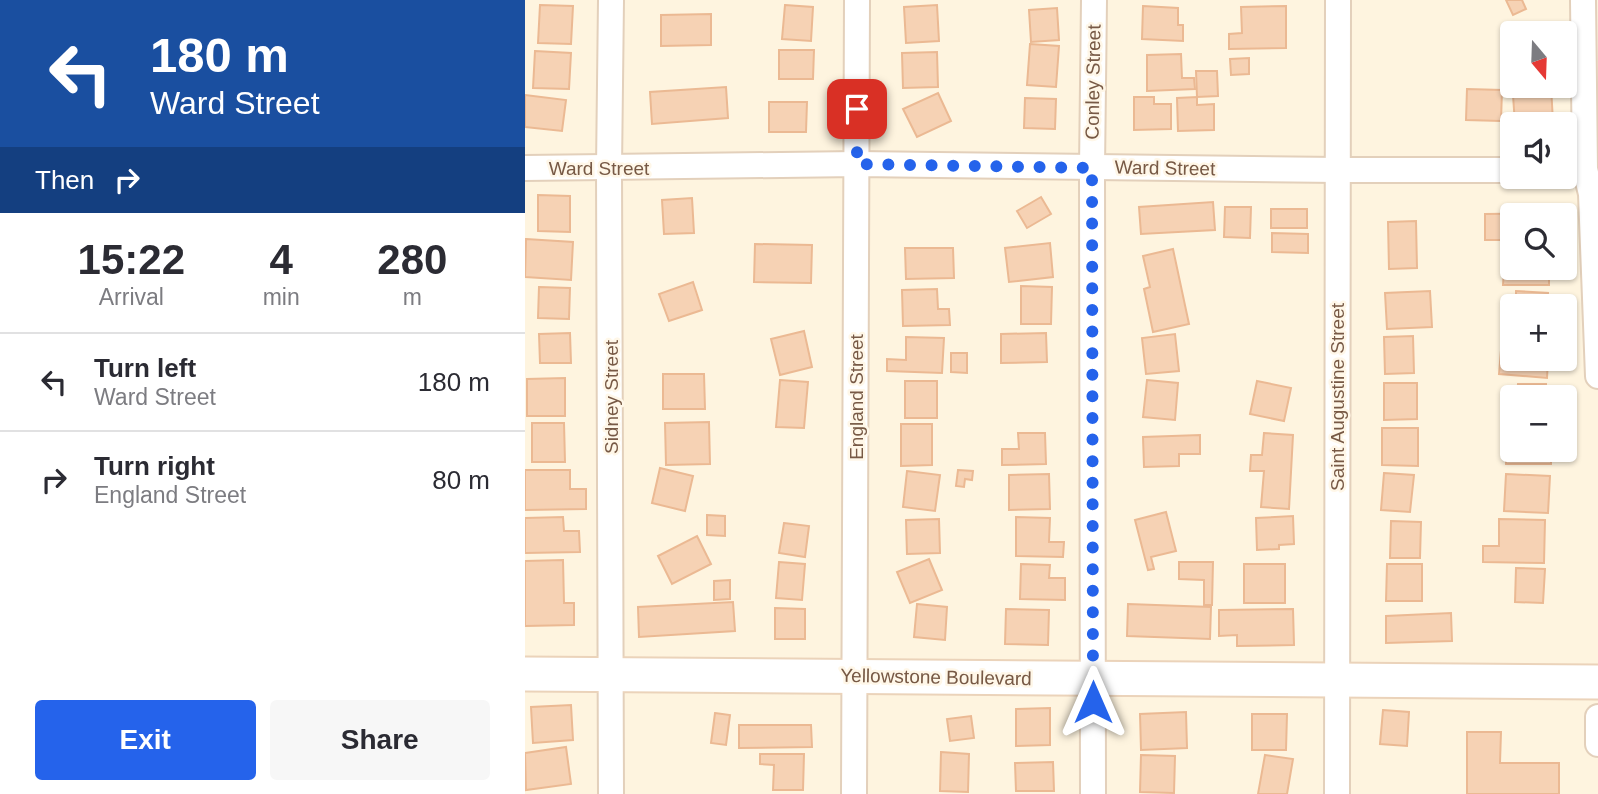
<!DOCTYPE html>
<meta charset="utf-8">
<style>
body{margin:0;font-family:Arial,sans-serif;background:#f7f7f7;color:#2b2b33;height:100vh;display:flex;flex-direction:column;font-size:26px;white-space:nowrap}
*{box-sizing:border-box;margin:0}
p{font-size:23px;color:#7c7c81}
.icon{flex:none;width:38px;height:38px;fill:none;stroke:currentColor;stroke-width:2;stroke-linecap:round;stroke-linejoin:round}
.map{position:relative;flex:1;overflow:hidden}
.details{display:flex;flex-direction:column;background:#fff;width:525px}
.details>*{flex:none}
.banner{background:#1a4fa0;color:#fff;overflow:hidden}
.needle{width:46px;rotate:161deg}
.tools{position:absolute;left:975px;top:21px;display:grid;gap:14px}
.tools a{display:grid;place-items:center;width:77px;height:77px;border-radius:7px;background:#fff;box-shadow:0 2px 5px #0004;font-size:35px}
.pin{position:absolute;display:grid;place-items:center;width:60px;height:60px;color:#fff;margin:-30px;border-radius:14px;box-shadow:0 4px 10px #0006}
.me{position:absolute;width:77px;margin:-38px;rotate:0deg;stroke-linejoin:round;filter:drop-shadow(0 0 5px #0008)}
.turn{display:flex;align-items:center;gap:24px;height:147px;padding:0 35px;font-size:32px}
.turn .icon{width:91px;height:91px;stroke-width:2.5}
.turn b{display:block;font-size:49px;line-height:60px}
.then{display:flex;align-items:center;height:66px;padding:0 35px;background:#0003;gap:14px;font-size:26px}
.eta{display:flex;justify-content:space-evenly;align-items:center;height:119px;text-align:center}
.eta b{font-size:42px;font-weight:700;line-height:49px}
.button{display:flex;gap:14px;margin-top:auto;padding:14px 35px}
.button a{flex:1;height:80px;border-radius:7px;background:#2563eb;color:#fff;font-size:28px;font-weight:700;line-height:80px;text-align:center}
.button a+a{background:#f7f7f7;color:#2b2b33}
ul{padding:0;list-style:none}
li{display:flex;align-items:center;gap:21px;height:98px;padding:0 35px;border-top:2px solid #e1e1e2}
li div{flex:1}
li b{display:block;font-size:26px}
li em{font-style:normal}
main{display:flex;flex:1;min-height:0}
.map>svg:first-child{display:block}
</style>
<main>
<section class="details">
<div class="banner">
<div class="turn"><svg class="icon" aria-label="left" viewBox="0 0 24 24"><path d="M17 20v-9H6M10 6l-5 5 5 5"/></svg><div><b>180 m</b>Ward Street</div></div>
<div class="then">Then<svg class="icon" aria-label="right" viewBox="0 0 24 24"><path d="M7 20v-9h11M14 6l5 5-5 5"/></svg></div>
</div>
<div class="eta">
<div><b>15:22</b><p>Arrival</p></div>
<div><b>4</b><p>min</p></div>
<div><b>280</b><p>m</p></div>
</div>
<ul>
<li><svg class="icon" aria-label="left" viewBox="0 0 24 24"><path d="M17 20v-9H6M10 6l-5 5 5 5"/></svg><div><b>Turn left</b><p>Ward Street</p></div><em>180 m</em></li>
<li><svg class="icon" aria-label="right" viewBox="0 0 24 24"><path d="M7 20v-9h11M14 6l5 5-5 5"/></svg><div><b>Turn right</b><p>England Street</p></div><em>80 m</em></li>
</ul>
<div class="button"><a>Exit</a><a>Share</a></div>
</section>
<div class="map">
<svg width="1073" height="794" viewBox="0 0 1073 794">
<rect width="100%" height="100%" fill="#fef4df"/>
<g fill="#f6d2b4" stroke="#ebb993" stroke-width="2">
<path d="M981,0H997L1001,9L988,15Z"/>
<path d="M15,5L48,6L46,44L13,43Z"/>
<path d="M260,5L288,7L286,41L257,39Z"/>
<path d="M412,5L414,41L381,43L379,7Z"/>
<path d="M618,6L653,8V25H658V41L617,39Z"/>
<path d="M761,6V48L704,49V34L717,33L716,7Z"/>
<path d="M532,8L534,40L506,42L504,10Z"/>
<path d="M186,14V45L136,46V15Z"/>
<path d="M505,44L534,46L531,87L502,85Z"/>
<path d="M254,50H289L288,79H254Z"/>
<path d="M10,51L46,53L44,89L8,88Z"/>
<path d="M412,52L413,87L378,88L377,53Z"/>
<path d="M656,54L657,78H669L670,89L622,91V55Z"/>
<path d="M724,58V74L706,75L705,59Z"/>
<path d="M671,71H692L693,96L672,97Z"/>
<path d="M1006,86H1026L1028,122L990,124L988,95L1006,94Z"/>
<path d="M201,87L203,118L127,124L125,92Z"/>
<path d="M942,89L977,90L976,121L941,120Z"/>
<path d="M413,93L426,121L392,137L378,109Z"/>
<path d="M0,95L41,100L37,131L0,127Z"/>
<path d="M609,97H629V104H646V129L609,130Z"/>
<path d="M672,97V105L689,104V130L653,131L652,98Z"/>
<path d="M500,98L531,99L530,129L499,128Z"/>
<path d="M244,102H282L281,132H244Z"/>
<path d="M13,195L45,196V232L13,231Z"/>
<path d="M516,197L526,214L502,228L492,211Z"/>
<path d="M167,198L169,233L139,234L137,200Z"/>
<path d="M688,202L690,230L616,234L614,207Z"/>
<path d="M700,207H726L725,238L699,237Z"/>
<rect x="746" y="209" width="36" height="19"/>
<path d="M1027,213V215H987V240H960V214Z"/>
<path d="M891,221L892,268L864,269L863,222Z"/>
<path d="M747,233L783,234V253L747,252Z"/>
<path d="M1,239L48,242L46,280L0,277Z"/>
<path d="M525,243L528,277L484,282L480,248Z"/>
<path d="M230,244L287,245L286,283L229,282Z"/>
<path d="M380,248H428L429,278L381,279Z"/>
<path d="M648,249L664,324L628,332L619,289L625,287L618,256Z"/>
<path d="M994,268H1024V285H978L979,270L994,271Z"/>
<path d="M168,282L177,310L144,321L134,294Z"/>
<path d="M496,286L527,287L526,324H496Z"/>
<path d="M14,287L45,288L44,319L13,318Z"/>
<path d="M412,289L413,309H424L425,325L378,326L377,290Z"/>
<path d="M905,291L907,327L862,329L860,293Z"/>
<path d="M991,291L1023,293L1022,306H991Z"/>
<path d="M279,331L287,367L255,375L246,339Z"/>
<path d="M45,333L46,363H15L14,334Z"/>
<path d="M521,333L522,362L476,363V334Z"/>
<path d="M650,334L654,371L621,374L617,338Z"/>
<path d="M888,336L889,373L860,374L859,337Z"/>
<path d="M381,337L419,338L417,373L362,371V359L381,360Z"/>
<path d="M977,338L987,339V359H1023L1022,378L974,374Z"/>
<path d="M426,353H442V373L426,372Z"/>
<path d="M138,374H179L180,409H138Z"/>
<path d="M40,378V416H2V379Z"/>
<path d="M255,380L283,382L279,428L251,427Z"/>
<path d="M622,380L653,383L650,420L618,417Z"/>
<rect x="380" y="381" width="32" height="37"/>
<path d="M732,381L766,388L759,421L725,414Z"/>
<path d="M859,383H892V419L859,420Z"/>
<path d="M993,384H1021V397H992Z"/>
<path d="M184,422L185,464L141,465L140,423Z"/>
<path d="M7,423H39L40,462H7Z"/>
<path d="M376,424H407V465L376,466Z"/>
<path d="M857,428H893V466L857,465Z"/>
<path d="M981,429H987V450H1026V464H981Z"/>
<path d="M493,433H520L521,464L477,465V449H494Z"/>
<path d="M739,433L768,435L764,509L736,507L739,471H725L726,455H737Z"/>
<path d="M675,435V454H654V466L619,467L618,437Z"/>
<path d="M135,468L168,476L160,511L127,503Z"/>
<path d="M0,470H45V489H61V509L0,510Z"/>
<path d="M433,470L448,471L447,480L440,479L439,487L431,486Z"/>
<path d="M382,471L415,475L410,511L378,507Z"/>
<path d="M859,473L889,475L885,512L856,510Z"/>
<path d="M524,474L525,509L484,510V475Z"/>
<path d="M981,474L1025,476L1023,513L979,511Z"/>
<path d="M641,512L651,551L626,557L629,569L623,570L610,520Z"/>
<path d="M182,515L200,516V536L182,535Z"/>
<path d="M768,516L769,544L754,545V549L732,550L731,518Z"/>
<path d="M38,517L39,531H54L55,552L0,553V518Z"/>
<path d="M491,517L525,518L524,542H539L538,557L491,556Z"/>
<path d="M414,519L415,553L382,554L381,520Z"/>
<path d="M974,519L1020,520L1019,563L958,562V546H974Z"/>
<path d="M866,521L896,522L895,558H865Z"/>
<path d="M259,523L284,526L280,557L254,553Z"/>
<path d="M172,536L186,564L147,584L133,556Z"/>
<path d="M404,559L417,590L385,603L372,572Z"/>
<path d="M38,560L39,603H49V625L0,626V561Z"/>
<path d="M254,562L280,564L277,600L251,598Z"/>
<path d="M654,562H688L687,605H679V580L654,579Z"/>
<path d="M496,564L525,565L524,578H540V600L495,599Z"/>
<rect x="719" y="564" width="41" height="39"/>
<path d="M862,564H897V601H861Z"/>
<path d="M991,568L1020,569L1018,603L990,602Z"/>
<path d="M205,580V599L189,600V581Z"/>
<path d="M208,602L210,631L114,637L113,607Z"/>
<path d="M392,604L422,607L420,640L389,637Z"/>
<path d="M603,604L686,607L685,639L602,636Z"/>
<path d="M250,608L280,609V639H250Z"/>
<path d="M481,609L524,610L523,645L480,644Z"/>
<path d="M768,609L769,645L712,646V635L694,636V610Z"/>
<path d="M926,613L927,641L861,643V616Z"/>
<path d="M46,705L48,740L8,743L6,707Z"/>
<path d="M525,708V745L491,746V709Z"/>
<path d="M858,710L884,712L882,746L855,744Z"/>
<path d="M661,712L662,748L616,750L615,714Z"/>
<path d="M190,713L205,715L201,745L186,743Z"/>
<path d="M727,714H762L761,750H727Z"/>
<path d="M446,716L449,738L425,741L422,719Z"/>
<path d="M214,725H286L287,747L214,748Z"/>
<path d="M942,732H976L975,763H1034V794H942Z"/>
<path d="M41,747L46,784L1,790L0,753Z"/>
<path d="M416,752L444,754L443,792L415,791Z"/>
<path d="M235,754H279L278,790H248L249,765L235,764Z"/>
<path d="M616,755L650,756L649,793L615,792Z"/>
<path d="M740,755L768,759L762,794H733Z"/>
<path d="M528,762L529,791H491L490,763Z"/>
</g>
<g fill="none" stroke-linecap="round" stroke-linejoin="round">
<g stroke="#e3d0bb" stroke-width="28">
<g id="street">
<path d="M86,0L84,168L86,794"/>
<path d="M1058,0L1060,169L1066,194L1073,376"/>
<path d="M0,168L332,164L812,170H987"/>
<path d="M1073,717V744"/>
<path d="M329,794L332,0"/>
<path d="M568,794L567,168L569,0"/>
<path d="M812,794L813,0"/>
</g>
</g>
<g stroke="#ebd3ba" stroke-width="37">
<path id="secondary" d="M0,674L1073,682"/>
</g>
<use href="#street" stroke="#fff" stroke-width="24"/>
<use href="#secondary" stroke="#fff" stroke-width="33"/>
</g>
<g fill="none" stroke-linecap="round" stroke-linejoin="round">
<path stroke="#2563eb" stroke-width="12" stroke-dasharray="0 21.6" d="M332,109V164L567,168L568,702"/>
</g>
<g text-anchor="middle" dominant-baseline="central" stroke-width="5" stroke-linejoin="round" paint-order="stroke">
<g font-size="19" fill="#775945" stroke="#fff7e8">
<text transform="translate(568 82) rotate(-89)">Conley Street</text>
<text x="74" y="168">Ward Street</text>
<text transform="translate(640 168) rotate(1)">Ward Street</text>
<text transform="translate(86 397) rotate(-90)">Sidney Street</text>
<text transform="translate(331 397) rotate(-90)">England Street</text>
<text transform="translate(812 397) rotate(-90)">Saint Augustine Street</text>
<text transform="translate(411 677) rotate(1)">Yellowstone Boulevard</text>
</g>
</g>
</svg>
<div class="tools">
<a><svg class="needle" viewBox="-14 -14 28 28"><path d="M0-13l5 13h-10z" fill="#e53935"/><path d="M0 13l5-13h-10z" fill="#7c7c81"/></svg></a>
<a><svg class="icon" aria-label="sound" viewBox="0 0 24 24"><path d="M4 9h4l5-4v14l-5-4H4zM17 9q2 3 0 6"/></svg></a>
<a><svg class="icon" aria-label="search" viewBox="0 0 24 24"><circle cx="10" cy="10" r="6"/><path d="M15 15l6 6"/></svg></a>
<a>+</a>
<a>−</a>
</div>
<div class="pin" style="left:332px;top:109px;background:#d93025"><svg class="icon" aria-label="arrive" viewBox="0 0 24 24"><path d="M6 21V4h12l-3 4 3 4H6"/></svg></div>
<svg class="me" style="left:568px;top:702px" viewBox="-20 -20 40 40"><path d="M0-17L14 15 0 8-14 15z" fill="#2563eb" stroke="#fff" stroke-width="4"/></svg>
</div>
</main>
